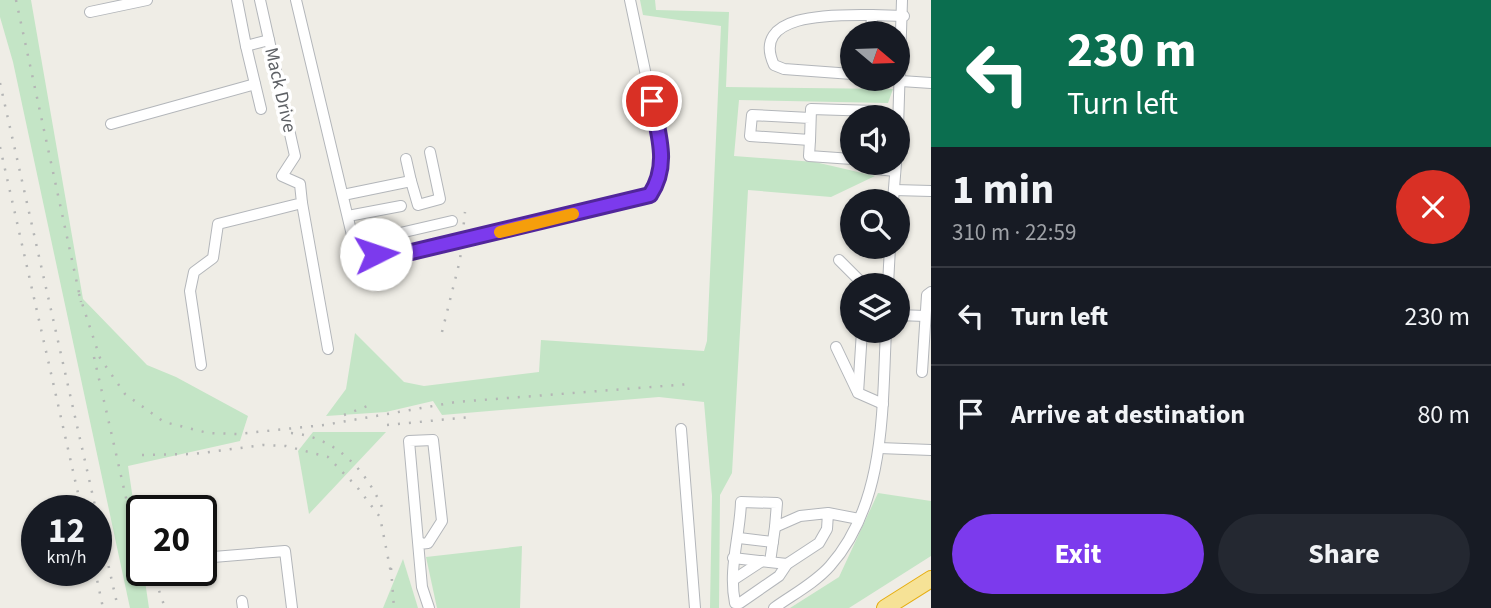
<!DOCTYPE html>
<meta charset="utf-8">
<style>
body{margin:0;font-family:"Source Sans 3",sans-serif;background:#242831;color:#f1f3f6;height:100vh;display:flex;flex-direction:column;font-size:26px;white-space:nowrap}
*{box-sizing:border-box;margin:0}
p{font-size:23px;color:#9ea1a6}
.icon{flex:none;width:38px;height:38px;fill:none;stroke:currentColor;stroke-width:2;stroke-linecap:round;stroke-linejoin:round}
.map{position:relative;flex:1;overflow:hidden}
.panel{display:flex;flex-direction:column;background:#171b24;width:560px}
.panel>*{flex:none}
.top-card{background:#0b6e4f;color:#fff;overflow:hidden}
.needle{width:46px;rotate:109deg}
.controls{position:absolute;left:840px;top:21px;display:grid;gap:14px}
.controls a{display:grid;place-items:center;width:70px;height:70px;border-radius:50%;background:#171b24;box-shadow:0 2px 5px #0004;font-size:35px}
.speed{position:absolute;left:21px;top:495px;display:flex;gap:14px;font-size:35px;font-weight:700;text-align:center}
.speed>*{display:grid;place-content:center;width:91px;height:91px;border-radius:50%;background:#171b24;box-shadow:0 2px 5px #0004;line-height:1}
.speed small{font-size:18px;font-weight:400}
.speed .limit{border:4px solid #111;border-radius:10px;background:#fff;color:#111}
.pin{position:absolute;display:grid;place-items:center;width:60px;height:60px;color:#fff;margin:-30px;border:4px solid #fff;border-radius:50%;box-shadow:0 2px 7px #0007}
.me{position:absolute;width:77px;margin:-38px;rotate:86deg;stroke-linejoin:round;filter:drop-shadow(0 0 5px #0008)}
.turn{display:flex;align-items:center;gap:24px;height:147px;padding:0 21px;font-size:32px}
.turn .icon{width:91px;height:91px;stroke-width:2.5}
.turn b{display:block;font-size:49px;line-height:60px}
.round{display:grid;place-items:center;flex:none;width:74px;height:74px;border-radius:37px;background:#242831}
.summary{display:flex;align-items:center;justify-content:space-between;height:119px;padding:0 21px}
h1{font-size:42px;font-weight:700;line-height:52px}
.cta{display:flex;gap:14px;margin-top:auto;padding:14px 21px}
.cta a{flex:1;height:80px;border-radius:42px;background:#7c3aed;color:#fff;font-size:28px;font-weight:700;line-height:80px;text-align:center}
.cta a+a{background:#242831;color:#f1f3f6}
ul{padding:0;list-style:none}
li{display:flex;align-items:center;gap:21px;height:98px;padding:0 21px;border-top:2px solid #363941}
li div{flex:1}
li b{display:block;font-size:26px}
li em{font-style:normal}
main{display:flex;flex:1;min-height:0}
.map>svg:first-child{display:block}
</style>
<main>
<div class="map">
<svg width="931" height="608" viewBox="0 0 931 608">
<rect width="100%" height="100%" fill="#efede6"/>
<g fill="#c4e5c6">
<path d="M0,0H31L83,299L147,365L176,377L248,416L240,441L128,466L149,608H130L13,62L0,17Z"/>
<path d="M640,0H655L656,10L729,12L726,87L893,89L888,103L739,100L734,156L815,162L875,176L831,197L748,190L732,473L720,495L719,608H710L712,496L704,402L659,397L442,415L433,401L386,412L326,416L346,389L355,333L404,382L424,386L539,372L541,340L704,351L707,341L721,26L643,15Z"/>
<path d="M313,432H386L309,514L298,451Z"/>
<path d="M878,493L931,501V556L849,608H790L839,577Z"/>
<path d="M522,546L520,608H437L426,557Z"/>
<path d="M403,559L418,608H383Z"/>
</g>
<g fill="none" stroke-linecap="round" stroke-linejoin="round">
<g stroke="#b3b6ba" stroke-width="12">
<g id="minor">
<path d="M237,0L246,46L269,40"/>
<path d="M296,0L352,235L360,246L388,256L650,195L659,182L662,151L630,0"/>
<path d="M90,12L147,0"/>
<path d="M871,33L872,15L904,16"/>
<path d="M246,46L261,109"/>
<path d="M852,74L784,69L774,65C749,11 840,15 872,15"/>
<path d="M901,81L931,83"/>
<path d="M810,118L752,115L750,136L810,140L811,109L875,111"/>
<path d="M111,124L255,84"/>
<path d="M898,128L902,0"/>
<path d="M810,140L809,156L852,159"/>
<path d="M406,159L411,181"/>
<path d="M872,163L876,169L895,171"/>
<path d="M894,190L931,191"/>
<path d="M343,195L411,181L418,205L440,199L430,152"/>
<path d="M893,201L896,163"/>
<path d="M302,203L328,349"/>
<path d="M348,216L401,206"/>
<path d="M357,243L452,221"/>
<path d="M839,260L864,285"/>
<path d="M874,285L888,284"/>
<path d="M888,285L890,247"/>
<path d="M898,315L925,316"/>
<path d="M862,331L858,393L883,404"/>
<path d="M836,347L857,391"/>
<path d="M201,365L190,291L194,272L213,258L218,224L302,203L300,184L282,176L295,156L260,0"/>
<path d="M922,372L927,295L931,292"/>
<path d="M681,429L695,608"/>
<path d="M879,448L931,450"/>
<path d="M828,513L800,516L775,527L777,503L741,502C740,536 728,569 735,603H740L779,576L787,564L819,543L827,529L828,513L859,519"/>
<path d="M739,538L773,542"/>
<path d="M419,544L428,543L442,521L433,440L409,441L422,587L429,608"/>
<path d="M201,558L285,551L292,608"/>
<path d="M733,558L787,564"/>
<path d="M770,562L775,527"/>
<path d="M733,580L762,561"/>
<path d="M242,601L243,608"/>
<path d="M774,608C792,595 815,583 830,566C886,503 882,409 886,331"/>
</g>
</g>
<g stroke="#e6ad0f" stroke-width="18">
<path id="highway" d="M885,608L931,579"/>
</g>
<use href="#minor" stroke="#fff" stroke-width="10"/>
<use href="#highway" stroke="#f6e296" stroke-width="16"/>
<g stroke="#b4b5b5" stroke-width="2.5" stroke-dasharray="2 9" stroke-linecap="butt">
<path d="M16,0L81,302"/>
<path d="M0,83L118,608"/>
<path d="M0,147L82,511"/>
<path d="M79,294L100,358L125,394L164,422L208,433L237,434L324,425L456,402L690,384"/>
<path d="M442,332L460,260L465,212"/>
<path d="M94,357L132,524L142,550"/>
<path d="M344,415L370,405"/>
<path d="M387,425L471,417"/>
<path d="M291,433C337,437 368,472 384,512"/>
<path d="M142,455L194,454L263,445L286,446L328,457L357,487L380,517L392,578"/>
<path d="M391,568L394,608"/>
<path d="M95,570L103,608"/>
<path d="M152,570L165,608"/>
</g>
</g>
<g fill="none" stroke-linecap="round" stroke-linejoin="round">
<g stroke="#51269a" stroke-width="18">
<path id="route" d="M376,254L399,255L650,195C670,165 658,134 652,101"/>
</g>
<use href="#route" stroke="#7c3aed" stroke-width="12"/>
<path stroke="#f59e0b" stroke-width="12" d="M500,232L573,214"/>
</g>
<g text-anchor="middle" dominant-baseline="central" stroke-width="7" stroke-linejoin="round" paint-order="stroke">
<g font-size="19" fill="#5e6165" stroke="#fff">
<text transform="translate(280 90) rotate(77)">Mack Drive</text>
</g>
</g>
</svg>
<div class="controls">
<a><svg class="needle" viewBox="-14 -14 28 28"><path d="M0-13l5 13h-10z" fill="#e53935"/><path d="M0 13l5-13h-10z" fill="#9ea1a6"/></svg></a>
<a><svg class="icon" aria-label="sound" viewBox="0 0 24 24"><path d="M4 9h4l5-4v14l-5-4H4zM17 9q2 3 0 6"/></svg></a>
<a><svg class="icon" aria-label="search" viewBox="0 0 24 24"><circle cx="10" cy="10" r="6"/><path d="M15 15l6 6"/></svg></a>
<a><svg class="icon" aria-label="layers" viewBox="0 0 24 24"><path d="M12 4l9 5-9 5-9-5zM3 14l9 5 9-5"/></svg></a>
</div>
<div class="speed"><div>12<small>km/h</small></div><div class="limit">20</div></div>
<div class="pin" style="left:652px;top:101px;background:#d93025"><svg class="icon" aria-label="arrive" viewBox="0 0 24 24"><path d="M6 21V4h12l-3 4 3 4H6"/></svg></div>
<svg class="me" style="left:376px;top:254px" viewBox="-20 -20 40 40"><circle r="19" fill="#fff"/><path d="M0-13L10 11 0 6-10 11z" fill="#7c3aed"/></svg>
</div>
<section class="panel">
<div class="top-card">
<div class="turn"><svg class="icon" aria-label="left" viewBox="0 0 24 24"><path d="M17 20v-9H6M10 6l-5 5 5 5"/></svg><div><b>230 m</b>Turn left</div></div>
</div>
<div class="summary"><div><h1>1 min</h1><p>310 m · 22:59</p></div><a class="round" style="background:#d93025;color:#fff"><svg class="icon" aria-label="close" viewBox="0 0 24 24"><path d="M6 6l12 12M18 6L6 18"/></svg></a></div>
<ul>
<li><svg class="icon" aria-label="left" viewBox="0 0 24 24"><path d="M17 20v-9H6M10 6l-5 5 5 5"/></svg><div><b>Turn left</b></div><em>230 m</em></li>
<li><svg class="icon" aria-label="arrive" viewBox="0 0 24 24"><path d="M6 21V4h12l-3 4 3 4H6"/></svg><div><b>Arrive at destination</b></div><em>80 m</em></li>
</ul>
<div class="cta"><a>Exit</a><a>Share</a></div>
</section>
</main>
